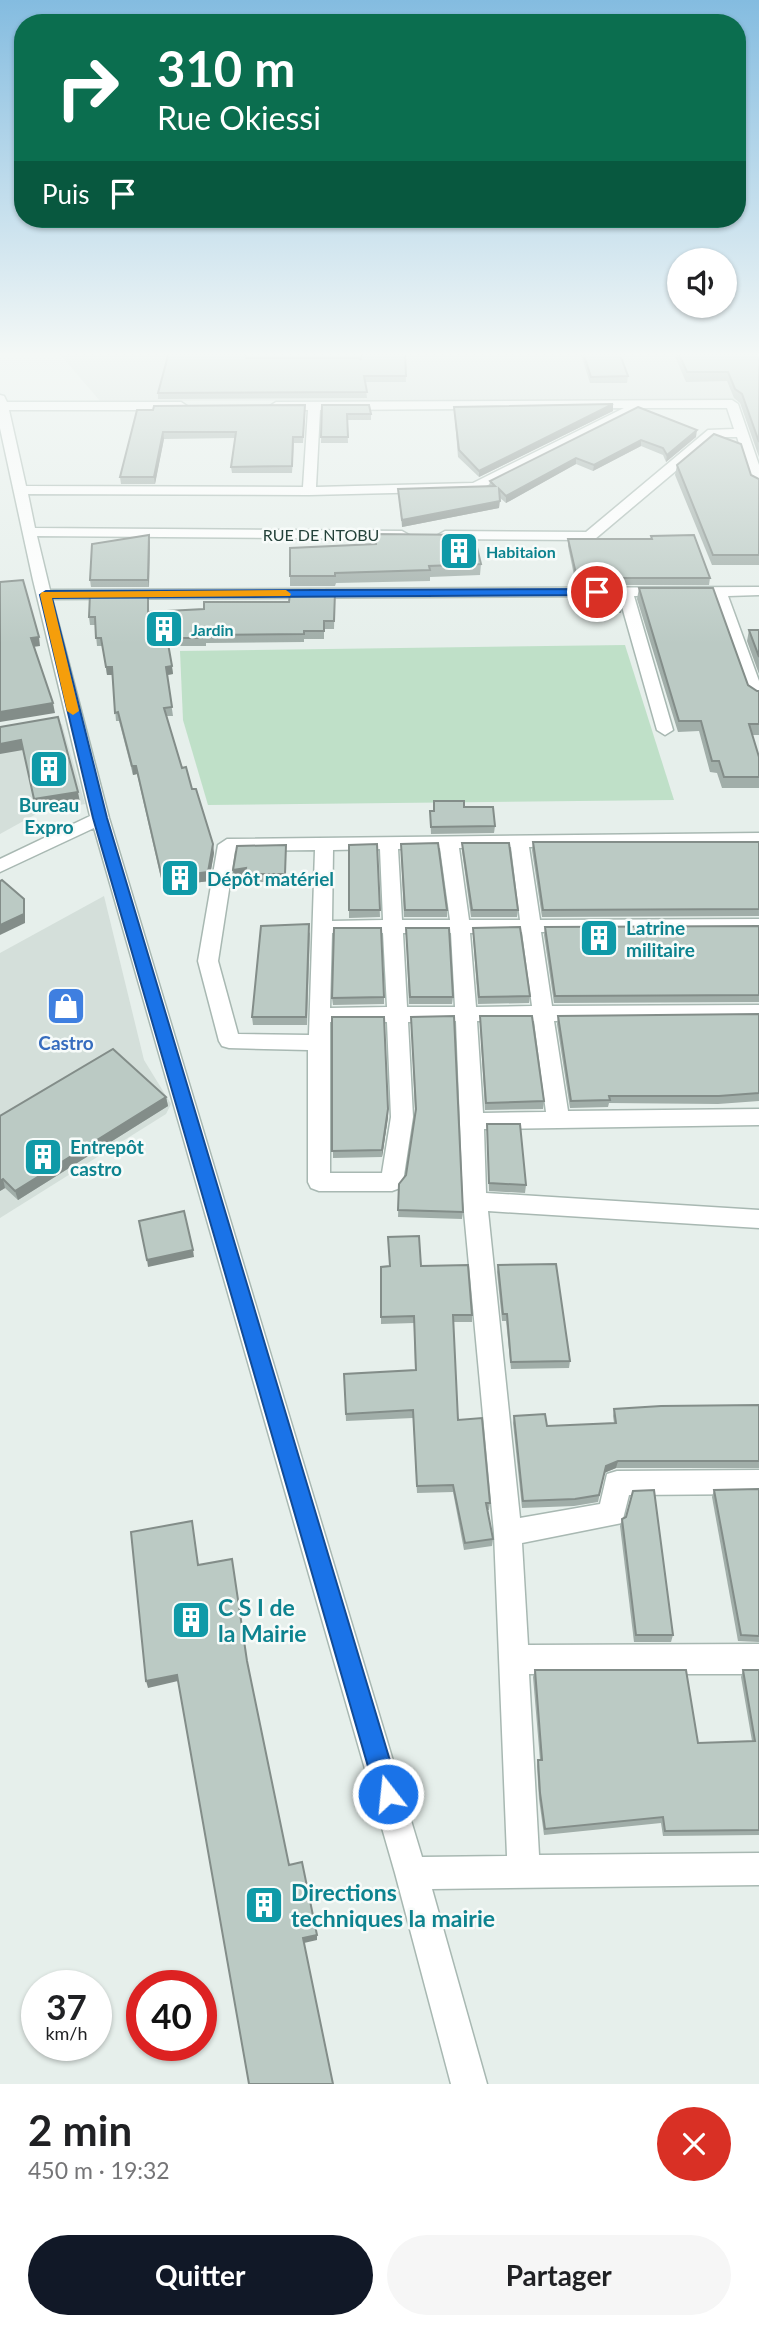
<!DOCTYPE html>
<html lang="fr">
<meta charset="utf-8">
<style>
body{margin:0;font-family:Lato,sans-serif;background:#f6f6f6;color:#202124;height:100vh;display:flex;flex-direction:column;font-size:26px;white-space:nowrap}
*{box-sizing:border-box;margin:0}
p{font-size:23px;color:#757577}
.icon{flex:none;width:38px;height:38px;fill:none;stroke:currentColor;stroke-width:2;stroke-linecap:round;stroke-linejoin:round}
.map{position:relative;height:2084px;overflow:hidden}
.panel{display:flex;flex-direction:column;background:#fff;flex:1}
.panel>*{flex:none}
.top-card{position:absolute;left:14px;top:14px;width:732px;height:214px;border-radius:28px;box-shadow:0 2px 5px #0004;background:#0b6e4f;color:#fff;overflow:hidden}
.fabs{position:absolute;left:667px;top:248px;display:grid;gap:14px}
.fabs a{display:grid;place-items:center;width:70px;height:70px;border-radius:50%;background:#fff;box-shadow:0 2px 5px #0004;font-size:35px}
.speed{position:absolute;left:21px;top:1970px;display:flex;gap:14px;font-size:35px;font-weight:700;text-align:center}
.speed>*{display:grid;place-content:center;width:91px;height:91px;border-radius:50%;background:#fff;box-shadow:0 2px 5px #0004;line-height:1}
.speed small{font-size:18px;font-weight:400}
.speed .limit{border:10px solid #d22;background:#fff;color:#111}
.pin{position:absolute;display:grid;place-items:center;width:60px;height:60px;color:#fff;margin:-30px;border:4px solid #fff;border-radius:50%;box-shadow:0 2px 7px #0007}
.me{position:absolute;width:77px;margin:-38px;rotate:344deg;stroke-linejoin:round;filter:drop-shadow(0 0 5px #0008)}
.turn{display:flex;align-items:center;gap:24px;height:147px;padding:0 28px;font-size:32px}
.turn .icon{width:91px;height:91px;stroke-width:2.5}
.turn b{display:block;font-size:49px;line-height:60px}
.then{display:flex;align-items:center;height:66px;padding:0 28px;background:#0003;gap:14px;font-size:26px}
.round{display:grid;place-items:center;flex:none;width:74px;height:74px;border-radius:37px;background:#f6f6f6}
.head{display:flex;align-items:center;justify-content:space-between;height:119px;padding:0 28px}
h1{font-size:42px;font-weight:700;line-height:52px}
.action{display:flex;gap:14px;margin-top:auto;padding:14px 28px}
.action a{flex:1;height:80px;border-radius:42px;background:#111827;color:#fff;font-size:28px;font-weight:700;line-height:80px;text-align:center}
.action a+a{background:#f6f6f6;color:#202124}
.map>svg:first-child{display:block}
</style>
<div class="map">
<svg width="759" height="2084" viewBox="0 0 759 2084">
<rect width="100%" height="100%" fill="#e6efeb"/>
<g fill="#d4dfda">
<path d="M58,352H719L739,400L100,401Z"/>
<path d="M62,724L85,804L38,813L0,834V735Z"/>
<path d="M104,896L144,1060L171,1104L166,1114L0,1218V953Z"/>
</g>
<path fill="#bfe0c8" d="M625,645L674,800L208,805L183,720L180,651Z"/>
<g fill="none" stroke-linecap="round" stroke-linejoin="round">
<g stroke="#a8b8b2" stroke-width="3">
<path id="minor" d="M0,395L4,396L7,402H181L187,406L181,410H9L26,486L303,487L308,410L272,409L270,406L276,402L732,400L738,404L759,465V488L752,484L737,437H716L595,539L590,540L445,539L438,535L445,531L586,532L708,430L734,429L727,408H643L476,491L309,495L28,494L35,528L402,531L409,535L402,539L37,536L50,590L759,587V595L728,596L759,681V699L756,700L748,695L713,596H634L673,730L665,735L657,730L619,596L52,599L109,818L422,1857L507,1856L494,1533L463,1201L456,1021L408,1022L413,1117L403,1182L400,1188L392,1191H319L311,1188L308,1182V1050L229,1048L222,1046L219,1041L198,961L218,845L227,839L759,833V845L529,847L540,920L759,919V931L541,932L552,1006L759,1005V1019L554,1021L568,1111L759,1109V1125L484,1129L486,1193L759,1210V1228L488,1211L520,1518L600,1504L607,1474L617,1471L759,1470V1494L629,1495L622,1523L522,1543L528,1645L759,1644V1674H529L539,1855L759,1853V1885L432,1889L487,2084H451L395,1873L94,828L0,872V859L90,816L33,580L0,428ZM624,408L473,483L316,487L320,410ZM511,847L520,920H469L459,848ZM440,848L450,920H402L398,849ZM380,849L383,920L332,921L333,850ZM315,850L309,1035L238,1034L218,961L235,851ZM522,932L532,1006L476,1007L470,933ZM332,933H383L387,1007L330,1008ZM403,933H451L455,1007H407ZM477,1021H534L546,1112L483,1113ZM330,1022H387L391,1117L382,1173H330Z"/>
</g>
<use href="#minor" fill="#fff" fill-rule="evenodd"/>
</g>
<g fill="#a1aea9">
<path d="M405,352L406,382H365L367,398L158,399V393L247,358H360Z"/>
<path d="M580,352H619L628,376L627,383H590Z"/>
<path d="M673,352H759V457L740,403L734,398L727,381L686,382Z"/>
<path d="M322,405L371,414V420H347L348,443H321Z"/>
<path d="M454,407L613,411L479,477L458,457Z"/>
<path d="M638,407L696,437L666,462L663,455L641,446L593,471L576,464L506,503L499,497V508L402,527L398,489L489,486L490,481Z"/>
<path d="M137,410L305,412L303,443H294L292,473H232L231,467L235,438L164,439L155,484H121L120,477Z"/>
<path d="M677,465L751,475L759,479V565H712L675,475Z"/>
<path d="M375,534L481,564L480,575L430,577V581L336,583L335,586H290V576L375,544Z"/>
<path d="M149,535V587H91L90,580Z"/>
<path d="M651,536L710,578L709,585H576L568,546V539H651Z"/>
<path d="M639,588L748,685L757,691H759V735H752L759,757V788H722L717,773L710,772L699,731L678,732L637,599Z"/>
<path d="M335,592L334,629H324V639H304V642L206,643V646H168L173,674L167,675L173,716H166L182,768L192,789L214,853L209,881L163,887L137,774L133,775L119,721H116L112,675H107L103,646H97L95,625H90L89,617L149,601V612L204,609L289,602Z"/>
<path d="M580,592L622,606L621,613H582L579,599Z"/>
<path d="M749,630H759V674L747,641Z"/>
<path d="M464,807L495,826L494,833L431,834L430,811Z"/>
<path d="M533,842H759V916L542,917L532,850Z"/>
<path d="M462,843L518,910L517,917H471L462,851Z"/>
<path d="M377,844L380,917L349,918V845Z"/>
<path d="M286,845L285,882H245V876L234,878L233,870Z"/>
<path d="M401,852L447,910V917H404Z"/>
<path d="M759,926V1002L554,1003L544,935L545,927Z"/>
<path d="M406,928L453,997L452,1004H409Z"/>
<path d="M473,928L530,996L529,1003L478,1004L473,936Z"/>
<path d="M310,932L307,1025H253L252,1017Z"/>
<path d="M384,997V1004L333,1005L332,998Z"/>
<path d="M759,1014V1101L718,1104L609,1103L608,1107L570,1108L557,1024L558,1016Z"/>
<path d="M480,1016L544,1101L543,1109L485,1110L480,1024Z"/>
<path d="M332,1017L388,1117L382,1157L333,1158Z"/>
<path d="M411,1017L463,1212L462,1219L398,1217L399,1184L406,1175L415,1112Z"/>
<path d="M166,1097L168,1106L18,1200L5,1188L0,1191V1116Z"/>
<path d="M487,1124L526,1185L525,1193L489,1191Z"/>
<path d="M498,1265L570,1361L569,1368L511,1369L506,1321H502L497,1272Z"/>
<path d="M421,1266L472,1315V1322H453L458,1420L490,1503L489,1510H487L493,1539L492,1546L464,1550L453,1492L417,1493L413,1418L346,1421L344,1374L415,1370L414,1323L381,1324V1267Z"/>
<path d="M759,1405V1468H616L604,1473L598,1502L574,1506L522,1508L513,1423L514,1416L547,1426L614,1423L613,1416L614,1409Z"/>
<path d="M759,1489V1642L738,1641L712,1497L714,1490Z"/>
<path d="M622,1519L673,1635L671,1642H634L620,1526Z"/>
<path d="M535,1670L698,1743L752,1741L741,1677L743,1670H759V1835L663,1836L661,1823L544,1835L539,1799L537,1766L538,1760H540L533,1677Z"/>
</g>
<g fill="#838d89">
<path d="M613,404V411L479,477V471Z"/>
<path d="M697,430L696,437L666,462L667,455Z"/>
<path d="M163,432L164,439L155,484L154,477Z"/>
<path d="M641,440V446L593,471L594,465Z"/>
<path d="M576,458V464L506,503V496Z"/>
<path d="M500,501L499,508L402,527V520Z"/>
<path d="M149,535L150,542L149,587L148,580Z"/>
<path d="M39,637L40,646L33,647L31,638Z"/>
<path d="M172,666L173,674L167,675L166,667Z"/>
<path d="M106,667H112L113,675H107Z"/>
<path d="M53,703L55,713L0,722V712Z"/>
<path d="M21,740L23,750L0,754V744Z"/>
<path d="M132,766H136L137,774L133,775Z"/>
<path d="M78,792L80,802L36,809L34,799Z"/>
<path d="M213,844L214,853L209,881L163,887L162,878Z"/>
<path d="M246,868L245,876L234,878L233,870Z"/>
<path d="M24,899L25,908V923L0,935V925Z"/>
<path d="M166,1097L168,1106L18,1200L15,1191Z"/>
<path d="M388,1109V1117L382,1157V1150Z"/>
<path d="M3,1179L5,1188L0,1191V1181Z"/>
<path d="M193,1250L194,1257L148,1267L147,1260Z"/>
<path d="M618,1461L616,1468L604,1473L598,1502L606,1466Z"/>
<path d="M177,1675L178,1681L148,1688L146,1681Z"/>
<path d="M317,1935V1940L304,1943L303,1938Z"/>
</g>
<g fill="#bbcac4" stroke="#838d89" stroke-width="2">
<path d="M169,352H247L246,358H360L361,360V352H405L406,376H364L367,392L158,393Z"/>
<path d="M583,352H619L628,376L591,377Z"/>
<path d="M678,352H759V442L742,394L735,389L728,372H687Z"/>
<path d="M613,404L479,471L459,450L454,407Z"/>
<path d="M305,405L303,437H293L292,466L231,467L236,432H163L154,477H120L137,410H153L154,406Z"/>
<path d="M322,405H369L371,414H347L348,437H321Z"/>
<path d="M638,407L697,430L667,455L663,448L641,440L594,465L576,458L506,496L499,489L500,501L402,520L398,489L495,486L490,481Z"/>
<path d="M714,434L741,444L751,475L759,479V555H713L677,465Z"/>
<path d="M375,534L474,535L481,564L429,566L430,570L335,573V576H290V548L376,544Z"/>
<path d="M149,535L148,580H90L92,544Z"/>
<path d="M694,535L710,578H577L568,539H652L651,536Z"/>
<path d="M23,580L39,637L31,638L53,703L0,712V582Z"/>
<path d="M639,588H713L748,685L757,691H759V724H749L759,757V777H724L719,761H712L701,721H679Z"/>
<path d="M335,592L334,621H324V631H304V634L206,635L205,638H167L172,666L166,667L172,707L164,708L182,768L186,767L192,789H196L213,844L208,872L162,878L136,766H132L118,712L115,713L112,667H106L101,638H96L95,617H89L90,594L148,593V612L204,609V602H289L290,593Z"/>
<path d="M580,592H618L622,606H583Z"/>
<path d="M749,630H759V657Z"/>
<path d="M58,717L78,792L34,799L21,740L0,744V727Z"/>
<path d="M434,801H464V807H493L495,826L431,827L430,811H434Z"/>
<path d="M533,842H759V909L543,910Z"/>
<path d="M438,843L447,910H405L401,844Z"/>
<path d="M462,843H509L518,910H472Z"/>
<path d="M377,844L380,910H349V845Z"/>
<path d="M286,845L285,874H245L246,868L233,870L237,846Z"/>
<path d="M2,880L24,899V914L0,925V881Z"/>
<path d="M309,924L306,1017H252L261,926Z"/>
<path d="M759,926V995L555,996L545,927Z"/>
<path d="M520,927L530,996L479,997L473,928Z"/>
<path d="M334,928H381L384,997L332,998Z"/>
<path d="M406,928H449L453,997H410Z"/>
<path d="M759,1014V1093L719,1096H609L610,1100L571,1101L558,1016Z"/>
<path d="M454,1016L463,1212L398,1210L399,1184L406,1175L416,1109L411,1017Z"/>
<path d="M480,1016H532L544,1101L486,1103Z"/>
<path d="M332,1017H384L388,1109L382,1150L332,1151Z"/>
<path d="M113,1049L166,1097L15,1191L3,1179L0,1181V1116Z"/>
<path d="M487,1124H520L526,1185L489,1183Z"/>
<path d="M184,1211L193,1250L147,1260L139,1221Z"/>
<path d="M419,1236L421,1266L468,1265L472,1315H453L458,1420L482,1418L490,1503H486L493,1539L465,1543L453,1485L417,1486L413,1410L346,1414L344,1374L416,1370L414,1316L381,1317V1267L390,1266L388,1237Z"/>
<path d="M556,1264L570,1361L511,1362L507,1314H503L498,1265Z"/>
<path d="M759,1405V1461H618L606,1466L599,1495L575,1499L523,1501L514,1416L545,1414L547,1426L616,1423L614,1409L661,1406Z"/>
<path d="M759,1489V1636L741,1635L714,1490Z"/>
<path d="M654,1490L673,1635H636L622,1519L626,1517L633,1491Z"/>
<path d="M192,1521L198,1565L232,1559L247,1661L289,1865L302,1862L317,1935L303,1938L333,2084H249L177,1675L146,1681L131,1532Z"/>
<path d="M535,1670H686L698,1743L755,1741L743,1670H759V1830L665,1831L663,1817L545,1829L540,1793L538,1760H542Z"/>
</g>
<linearGradient id="sky" x2="0" y2="1"><stop stop-color="#84bce0"/><stop offset="0.55" stop-color="#f4f8f6"/><stop offset="1" stop-color="#f4f8f6" stop-opacity="0"/></linearGradient>
<rect width="759" height="644" fill="url(#sky)"/>
<path fill="#1a73e8" stroke="#114b97" stroke-width="2" d="M597,589L601,590V595L52,598L107,818L400,1794L396,1802L388,1806L380,1802L376,1794L93,818L40,595L46,591Z"/>
<path fill="#f59e0b" d="M286,590L291,594L290,596L52,598L79,711L73,715L67,711L40,595L42,592Z"/>
<defs>
<g id="building-square" transform="scale(2.0125)"><rect x="-9" y="-9" width="18" height="18" rx="4" fill="#0f9aa8" stroke="#f7fbf9"/><path d="M-4-6H4V6H1V3H-1V6H-4ZM-2.5-4.3h1.7v1.8h-1.7ZM.8-4.3h1.7v1.8H.8ZM-2.5-1h1.7V.8h-1.7ZM.8-1h1.7V.8H.8Z" fill="#fff"/></g>
<g id="shop-square" transform="scale(2.0125)"><rect x="-9" y="-9" width="18" height="18" rx="4" fill="#3f7fe0" stroke="#f7fbf9"/><path d="M-5-2.5h2.3a2.7 3.5 0 0 1 5.4 0H5L5.5 6h-11ZM-1.5-2.5h3a1.5 2.3 0 0 0-3 0Z" fill="#fff"/></g>
</defs>
<g fill-rule="evenodd">
<use href="#building-square" x="459" y="551"/>
<use href="#building-square" x="164" y="629"/>
<use href="#building-square" x="49" y="769"/>
<use href="#building-square" x="180" y="878"/>
<use href="#building-square" x="599" y="938"/>
<use href="#shop-square" x="66" y="1006"/>
<use href="#building-square" x="43" y="1157"/>
<use href="#building-square" x="191" y="1620"/>
<use href="#building-square" x="264" y="1905"/>
</g>
<g text-anchor="middle" dominant-baseline="central" stroke-width="5" stroke-linejoin="round" paint-order="stroke">
<g font-size="16" fill="#24423a" stroke="#f7fbf9">
<text x="321" y="534">RUE DE NTOBU</text>
</g>
<g font-size="16" font-weight="bold" fill="#0d838f" stroke="#f7fbf9" text-anchor="start">
<text x="486" y="551">Habitaion</text>
<text x="191" y="629">Jardin</text>
</g>
<g font-size="19" font-weight="bold" fill="#0d838f" stroke="#f7fbf9" text-anchor="start">
<text x="49" y="804" text-anchor="middle">Bureau<tspan x="49" dy="22">Expro</tspan></text>
<text x="207" y="878">Dépôt matériel</text>
<text x="626" y="927">Latrine<tspan x="626" dy="22">militaire</tspan></text>
<text x="70" y="1146">Entrepôt<tspan x="70" dy="22">castro</tspan></text>
</g>
<g font-size="19" font-weight="bold" fill="#366cbe" stroke="#f7fbf9">
<text x="66" y="1042">Castro</text>
</g>
<g font-size="23" font-weight="bold" fill="#0d838f" stroke="#f7fbf9" text-anchor="start">
<text x="218" y="1607">C S I de<tspan x="218" dy="26">la Mairie</tspan></text>
<text x="291" y="1892">Directions<tspan x="291" dy="26">techniques la mairie</tspan></text>
</g>
</g>
</svg>
<div class="fabs">
<a><svg class="icon" aria-label="sound" viewBox="0 0 24 24"><path d="M4 9h4l5-4v14l-5-4H4zM17 9q2 3 0 6"/></svg></a>
</div>
<div class="speed"><div>37<small>km/h</small></div><div class="limit">40</div></div>
<div class="pin" style="left:597px;top:592px;background:#d93025"><svg class="icon" aria-label="arrive" viewBox="0 0 24 24"><path d="M6 21V4h12l-3 4 3 4H6"/></svg></div>
<svg class="me" style="left:388px;top:1794px" viewBox="-20 -20 40 40"><circle r="17" fill="#1a73e8" stroke="#fff" stroke-width="3"/><path d="M0-11L8 9 0 5-8 9z" fill="#fff"/></svg>
<div class="top-card">
<div class="turn"><svg class="icon" aria-label="right" viewBox="0 0 24 24"><path d="M7 20v-9h11M14 6l5 5-5 5"/></svg><div><b>310 m</b>Rue Okiessi</div></div>
<div class="then">Puis<svg class="icon" aria-label="arrive" viewBox="0 0 24 24"><path d="M6 21V4h12l-3 4 3 4H6"/></svg></div>
</div>
</div>
<section class="panel">
<div class="head"><div><h1>2 min</h1><p>450 m · 19:32</p></div><a class="round" style="background:#d93025;color:#fff"><svg class="icon" aria-label="close" viewBox="0 0 24 24"><path d="M6 6l12 12M18 6L6 18"/></svg></a></div>
<div class="action"><a>Quitter</a><a>Partager</a></div>
</section>
